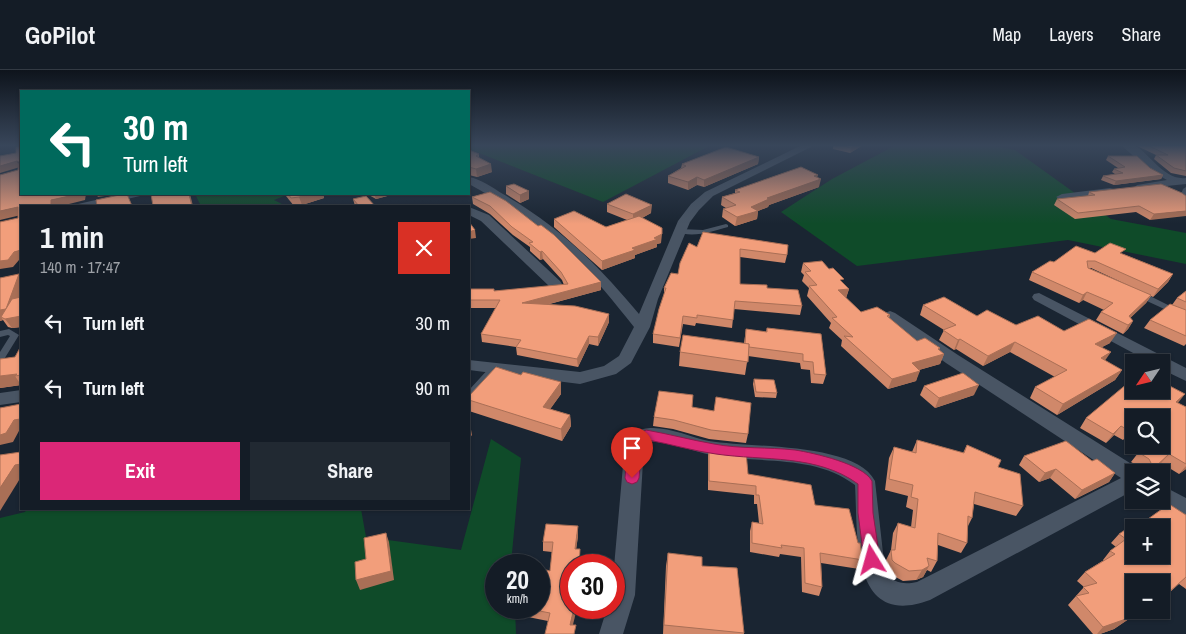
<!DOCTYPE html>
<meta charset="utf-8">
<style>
body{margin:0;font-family:"Archivo Narrow",sans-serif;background:#212932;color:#f1f3f6;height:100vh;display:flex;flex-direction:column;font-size:19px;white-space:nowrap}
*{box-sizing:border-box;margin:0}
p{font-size:16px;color:#9da1a7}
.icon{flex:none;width:28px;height:28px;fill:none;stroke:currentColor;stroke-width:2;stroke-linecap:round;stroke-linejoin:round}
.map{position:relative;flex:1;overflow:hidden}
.drawer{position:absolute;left:20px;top:135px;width:450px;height:305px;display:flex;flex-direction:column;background:#141c26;border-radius:0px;box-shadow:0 1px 4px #0004,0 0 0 1px #333a43}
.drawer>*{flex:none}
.hud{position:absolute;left:20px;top:20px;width:450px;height:105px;border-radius:0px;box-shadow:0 1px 4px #0004,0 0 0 1px #333a43;background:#00695c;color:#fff;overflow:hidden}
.needle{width:32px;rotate:235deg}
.buttons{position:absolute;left:1125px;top:284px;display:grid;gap:10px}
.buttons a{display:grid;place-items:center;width:45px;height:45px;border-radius:0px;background:#141c26;box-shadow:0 1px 4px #0004,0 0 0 1px #333a43;font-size:25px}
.speed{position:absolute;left:485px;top:484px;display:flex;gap:10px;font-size:25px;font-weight:700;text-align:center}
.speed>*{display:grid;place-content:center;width:65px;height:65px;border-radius:50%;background:#141c26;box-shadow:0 1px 4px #0004,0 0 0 1px #333a43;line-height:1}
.speed small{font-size:12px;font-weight:400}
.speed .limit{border:8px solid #d22;background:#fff;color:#111}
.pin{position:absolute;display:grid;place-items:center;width:42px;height:42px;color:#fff;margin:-51px -21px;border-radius:50% 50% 50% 0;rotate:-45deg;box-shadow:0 0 5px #0007}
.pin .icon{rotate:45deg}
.me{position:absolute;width:55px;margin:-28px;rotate:352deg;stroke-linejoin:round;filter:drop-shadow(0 0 4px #0008)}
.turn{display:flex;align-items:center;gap:18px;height:105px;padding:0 20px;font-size:22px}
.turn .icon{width:65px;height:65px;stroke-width:2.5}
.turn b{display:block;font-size:35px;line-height:42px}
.round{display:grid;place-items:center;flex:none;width:52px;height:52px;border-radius:0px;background:#212932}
.summary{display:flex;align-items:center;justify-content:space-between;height:85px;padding:0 20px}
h1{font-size:30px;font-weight:800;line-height:38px}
.primary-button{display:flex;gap:10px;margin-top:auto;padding:10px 20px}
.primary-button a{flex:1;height:58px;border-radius:0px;background:#db2777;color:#fff;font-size:20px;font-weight:800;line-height:58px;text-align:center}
.primary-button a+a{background:#212932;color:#f1f3f6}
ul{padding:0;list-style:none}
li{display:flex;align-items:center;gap:15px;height:65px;padding:0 20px}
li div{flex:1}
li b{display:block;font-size:19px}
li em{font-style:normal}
header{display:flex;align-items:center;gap:30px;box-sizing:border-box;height:70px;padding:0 25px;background:#141c26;border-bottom:1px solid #333a43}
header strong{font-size:24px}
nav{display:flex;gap:28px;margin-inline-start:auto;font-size:18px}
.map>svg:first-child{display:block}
</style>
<header>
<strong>GoPilot</strong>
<nav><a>Map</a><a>Layers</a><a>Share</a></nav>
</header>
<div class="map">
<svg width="1186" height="564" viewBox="0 0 1186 564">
<rect width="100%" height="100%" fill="#1a2532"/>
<g fill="#0f4b29">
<path d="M469,75H711L603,132L469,79Z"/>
<path d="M896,75H990L1015,80L1111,149L1186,163V194L1068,170L857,196L781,142L832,109Z"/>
<path d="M195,124H289L274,130L286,136H201Z"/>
<path d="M491,369L521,388L512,483V495H496V538H515L516,564H0V448L25,442L27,439H361L366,467L461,480Z"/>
</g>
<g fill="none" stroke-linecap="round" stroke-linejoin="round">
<g fill="#495564" fill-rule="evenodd">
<path d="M1186,117V132L1180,127L1183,119Z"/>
<path d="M726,154L728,155V157C714,161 690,169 677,161L680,159L703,160Z"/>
<path d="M1136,222H1142L1186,244V249L1136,226L1135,224Z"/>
<path d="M9,259L19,265L3,291L0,292V282L10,266L8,265L0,267V261Z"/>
<path d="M494,295L499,298L497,300L472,328L469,329V320L491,296Z"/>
</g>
<g fill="#495564" fill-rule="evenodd">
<path d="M802,75H815L713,126L699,140L690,152L658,229L650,257L631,293L616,304L580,314L469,300V290L580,302L604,296L619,286L634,257C610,227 586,197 556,171C530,149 499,131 469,114V107C481,109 493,118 503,124C560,157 597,194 639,244L678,151L691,134L705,122Z"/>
<path d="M1121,75C1125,75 1130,74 1133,75C1147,79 1163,111 1186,108V114L1137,119L1135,117L1137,115L1167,110L1149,100Z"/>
<path d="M1110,118L1114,119L1116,121L1114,123L1062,130L1056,127L1062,124Z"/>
<path d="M122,124H142L140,126L97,136H76L78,134Z"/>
<path d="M469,137L489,145L560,211L562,214L560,217H550L481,151L469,145Z"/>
<path d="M1039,223L1186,298V311L1161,299V292H1150L1034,230L1032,227L1034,224Z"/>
<path d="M890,241L895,243L958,285L1141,400L1142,402H1134V420L930,530C850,560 858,464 855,415C814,384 759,394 711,385C690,381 669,370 648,372L644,375L635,525L623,564H599L607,538H614V497L625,373C631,363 638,359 650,358C670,357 690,367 709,371C748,378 855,372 875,411L885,501C893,513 903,515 917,512L1121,408L946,293L885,249L882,246L885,243Z"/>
<path d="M21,320V332L0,335V323Z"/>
<path d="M1161,415L1186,428V447L1156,430H1161Z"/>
</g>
</g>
<g fill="#d0886a" fill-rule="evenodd">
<path d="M830,75H863L850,83L833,79V76Z"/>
<path d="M1135,75H1186V106L1171,103L1154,89L1156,85Z"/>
<path d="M469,80L479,84V88L492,102L477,107L469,105Z"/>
<path d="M1108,86L1150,98L1163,105L1161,109L1114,115L1101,110L1103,106L1115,104L1112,102L1114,99L1118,98L1106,90Z"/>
<path d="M759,87L758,94L704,117L697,115L688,120L668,113V106L681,98L682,94Z"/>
<path d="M817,107L819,117L769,135L768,137L758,141L757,149L735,156L722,147L723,139L726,138L721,135L722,127L735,123V120Z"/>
<path d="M506,116L529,129L520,133L506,124Z"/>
<path d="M490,122L601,220L546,235L609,244V252L598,276L589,274L578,297L517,285L516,277L482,272L481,264L496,238H469V219L494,221L564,215L562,210L543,189L540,190L530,181V177L513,165L490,144L473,134L472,127Z"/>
<path d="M1089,122L1186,126L1150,150L1136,142L1075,149L1054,135L1057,129L1088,126Z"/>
<path d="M285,124H323L324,128L302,135L294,136L286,126Z"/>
<path d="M367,124H391V125L376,129Z"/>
<path d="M353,129L375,136H355Z"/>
<path d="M607,134L651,143L642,148L661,173L657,174V177L635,185V188L602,200L554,157V149L606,157L627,150L607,142Z"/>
<path d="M703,162L787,185L785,193L740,187V214L767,218L802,236L800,245L734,239L732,258L696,253L695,256L683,254L679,277L653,273V264L664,225V218L678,204L697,177Z"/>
<path d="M1095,183L1123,184L1173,204L1168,212L1153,227L1151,226L1146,233L1130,248L1133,251L1128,259L1123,264L1096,250L1101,242L1104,240L1083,230L1079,233L1029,210L1032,202L1054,192ZM1089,198H1091L1132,217Z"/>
<path d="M803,193L829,199L849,219L846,228L861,242L890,245L889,248L917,271L940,278L939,280L944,284L940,294L919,300L916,311L888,319L841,276L842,270L829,258L831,253L807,226L809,218L802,211L804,205L801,202Z"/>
<path d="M21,207V225L20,228L21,227V257L12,258L8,257L3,250L0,251V208Z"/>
<path d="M1186,221V274L1184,276L1144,258L1150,250L1172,235L1177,228Z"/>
<path d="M923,235L977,246L1016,255L1064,261L1110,273L1102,277L1105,291L1122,300L1115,310L1057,345L1030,328L1035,317L1055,307L1010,282L983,296L956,279L954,280L939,270L944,260L920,245Z"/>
<path d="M767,258L821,264L826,305L823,314L811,313L810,300L801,299L800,293L748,286L745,305L679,296L680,282L744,273L746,259L766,262Z"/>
<path d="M21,276V315L0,318V289L15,287Z"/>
<path d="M521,305L561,312V324L550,339L570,345L571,356L562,371L469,341V326Z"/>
<path d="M754,309L777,323L776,328L755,327L753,314Z"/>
<path d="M924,316L974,325L935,338L920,325Z"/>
<path d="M1178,333L1186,337V399L1179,404L1161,393L1152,402H1141L1143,400L1142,398L1131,392L1142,378L1136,375H1161L1134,348V374L1125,368L1123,370L1114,365L1106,373L1080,358L1086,348Z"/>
<path d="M692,337L748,364L746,373L709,369L673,359L653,356L654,347Z"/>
<path d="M917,370L963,383L967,375L998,397L1023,436L1016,446L974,434L972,448L968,456L967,473L961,483L938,475L937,491L931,502L927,500L923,507L916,510L903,511L890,504L887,500L886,490L891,480L893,463L898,453L911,457L913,440L906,437L908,426L885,420L889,388L894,377L912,382Z"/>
<path d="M709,377L748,404L815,435L858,473L863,490L859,499L821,493L822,517L819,526L802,522L801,487L780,484L779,487L750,482V461L752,452L759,453L757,434H754V425L708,420V386Z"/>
<path d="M1024,386L1092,391L1115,403L1109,412L1075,429L1050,408L1039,412L1019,395Z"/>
<path d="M1186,445V519L1179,514L1161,530V512L1134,540H1142L1114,559L1100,564H1093L1068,535L1084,517L1077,511L1085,502L1104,490H1103L1110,481L1116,477L1111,473L1119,464L1141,454Z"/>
<path d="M578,466L576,479H580V488L548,551L523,546L522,538H539L550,501L552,482L543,481V472Z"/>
<path d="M668,483L702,496L737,498L744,564H663L666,496Z"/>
</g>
<g fill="#a96f56">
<path d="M856,75H863L850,83L851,78Z"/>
<path d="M759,87L758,94L704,117V110Z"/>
<path d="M17,91L20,97L0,103V96Z"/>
<path d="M491,94L492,102L477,107L476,99Z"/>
<path d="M818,105L816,111L821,109L819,117L769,135L768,137L758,141L757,149L735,156L737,147L751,137L767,128Z"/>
<path d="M1163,105L1161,109L1114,115L1116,111Z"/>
<path d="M697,107V115L688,120V112Z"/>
<path d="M529,121V129L520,133V125Z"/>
<path d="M79,124H86L85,130L61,136H51V130Z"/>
<path d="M96,124H119L98,127Z"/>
<path d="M189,124H190L193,136H192Z"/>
<path d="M310,124H323L324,128L302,135L299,127Z"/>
<path d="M374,124H391V125L376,129Z"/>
<path d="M652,135L651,143L633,153V144Z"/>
<path d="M18,137L21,145L0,150V141Z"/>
<path d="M1186,141V146L1150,150L1154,144Z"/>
<path d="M475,160L476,168L469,169V162Z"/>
<path d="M662,164L661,173L657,174V177L635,185V188L602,200V191Z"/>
<path d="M21,180V189L19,190L13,197L0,199V191L14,182Z"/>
<path d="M542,181L543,189L540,190V182Z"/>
<path d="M19,204L21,207V225L13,247L21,246V257L12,258L5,249L1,247L3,250L0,251V240Z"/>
<path d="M1173,204L1168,212L1153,227L1158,219Z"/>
<path d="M601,212V220L523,241L522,233Z"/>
<path d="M849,219L846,228L838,220Z"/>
<path d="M1087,222L1083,230L1079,233L1083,225Z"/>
<path d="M1151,225L1146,233L1124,254L1129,246Z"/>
<path d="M609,244V252L598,276V267Z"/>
<path d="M1133,251L1128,259L1123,264L1128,255Z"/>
<path d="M1117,263L1110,273L1089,284L1095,274Z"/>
<path d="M589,266V274L578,297L577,289Z"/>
<path d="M960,269L956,279L954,280L958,270Z"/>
<path d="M1015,272L1010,282L983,296L988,286Z"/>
<path d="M940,278L936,286L944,284L940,294L908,303L912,293Z"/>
<path d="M1111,282L1104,292L1101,288Z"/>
<path d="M1122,300L1115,310L1057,345L1063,334Z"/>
<path d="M920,301L916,311L888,319L892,309Z"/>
<path d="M17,304L15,306L21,315L0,318V306Z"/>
<path d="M561,312V324L544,348L543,337Z"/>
<path d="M979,315L974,325L935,338L939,328Z"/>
<path d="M1185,324L1178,333L1169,342L1176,332Z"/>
<path d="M570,345L571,356L562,371L561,359Z"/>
<path d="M21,347V359H20L13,372L0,375V365L14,350Z"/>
<path d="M470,354L472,365L469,369V355Z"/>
<path d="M1121,356L1114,365L1106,373L1113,364Z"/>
<path d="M1169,384L1161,393L1152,402H1151Z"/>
<path d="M21,394V407L0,441V418L15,395Z"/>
<path d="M1186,396V399L1179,404Z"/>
<path d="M1056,399L1050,408L1039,412L1045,403Z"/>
<path d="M1115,403L1109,412L1075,429L1082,420Z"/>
<path d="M578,456V466L575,488V479Z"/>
<path d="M386,463L389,472L394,510L360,520L356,510Z"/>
<path d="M929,496L923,507L916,510L922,500Z"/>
<path d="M574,538H577L571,563L570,555Z"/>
<path d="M1138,540H1142L1114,559L1100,564H1097L1103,557Z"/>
</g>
<g fill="#f29e7b" stroke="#a96f56" fill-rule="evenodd">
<path d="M840,75H856L851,78Z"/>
<path d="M1147,75H1186V101L1174,98L1156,85H1168Z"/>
<path d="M21,76V124H79L51,130V136H21V180L14,182L8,190L0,191V152L18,148V137L0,141V105L18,100L19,92L17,91L0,96V86L16,83V77Z"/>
<path d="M726,77L759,87L704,110L697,107L688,112L668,106L686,96L682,94Z"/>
<path d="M469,80L479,84L476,86L491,94L476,99L469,97Z"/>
<path d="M1108,86H1137L1150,98L1163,105L1116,111L1103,106L1123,103L1114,99L1125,97Z"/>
<path d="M801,97L818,105L814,106L821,109L767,128L769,129L751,137L758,141L737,147L723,139L736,135L722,127L740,122L735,120Z"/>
<path d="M514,114L529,121L520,125L506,116Z"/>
<path d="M1161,114L1182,123L1186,126V141L1154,144L1139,136L1078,143L1057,129L1095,125L1089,122Z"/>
<path d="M490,122L506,131L538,156L541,155L554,165L601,212L522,233L575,236L609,244L598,267L589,266L577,289L516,277L521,270L481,264L500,230H469V219H494V221L568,214L561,202L542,181L540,182L529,173L533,172L512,157L490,136L472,127Z"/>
<path d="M124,124H127L132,136H97L96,130Z"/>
<path d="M151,124H189L192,136H169L170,135L163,136H153Z"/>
<path d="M288,124H310L299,127L291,128Z"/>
<path d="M626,124L652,135L633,144L607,134Z"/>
<path d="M366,126L375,136H359L353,129Z"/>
<path d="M574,141L606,157L639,146L662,158V164L654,168L658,169L632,178L635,180L602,191L554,149Z"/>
<path d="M469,152L475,160L469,162Z"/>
<path d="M703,162L788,175L787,185L740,179V214L767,215V218L798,220L802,236L735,231L733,250L697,245V248L683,246L680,268L653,264L659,239L666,218H664L671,203L678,204L680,193L689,173L697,177Z"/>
<path d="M1110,173L1126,179L1120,183L1173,204L1158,219L1095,191H1087L1088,198L1151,225L1129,246L1133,251L1128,255L1101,242L1113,233L1087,222L1083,225L1032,202L1050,191L1054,192L1076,176L1095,183Z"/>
<path d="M822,191L829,199L833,198L844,209L840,210L849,219L838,220L861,242L877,237L890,245L887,246L917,271L925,268L940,278L938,279L944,284L912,293L920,301L892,309L844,266L853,267L832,248L837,247L809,216L817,215L805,202L811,201L803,193Z"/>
<path d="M19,204L6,239L0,240V208Z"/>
<path d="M1186,221V232L1177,228Z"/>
<path d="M21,227V246L5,249L1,247L12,229Z"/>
<path d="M944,227L977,246L987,240L1016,255L1038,246L1064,261L1089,249L1117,263L1095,274L1111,282L1101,288L1122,300L1063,334L1035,317L1067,300L1015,272L988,286L960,269L958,270L943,260L956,255L923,235Z"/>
<path d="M1170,234L1186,240V266L1150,250Z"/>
<path d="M767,258L821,264L826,305L814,304L813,292L803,291V284L749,277V274H745L746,259L767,262Z"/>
<path d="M683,265L749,274L748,292L680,282Z"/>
<path d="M21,276V305L15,306L17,304L0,306V289L15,287Z"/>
<path d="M496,297L521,305L523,302L561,312L543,337L570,345L561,359L469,330V326Z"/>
<path d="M963,303L979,315L939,328L924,316Z"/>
<path d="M1134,308V320H1161V318L1166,314L1185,324L1176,332L1186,337V394L1169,384L1154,398L1148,394L1151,393L1149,389L1138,382L1146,375H1161V348H1134V360L1131,359L1130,361L1121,356L1113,364L1086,348Z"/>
<path d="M754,309L774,310L777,323L756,322Z"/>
<path d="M659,321L693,325L692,337L714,341L716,327L751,333L748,364L711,360L674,350L654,347Z"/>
<path d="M21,334V347L20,349L14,350L6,363L0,365V338Z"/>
<path d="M917,370L964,383L967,375L1001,390L998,397L1020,404L1023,436L975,422L972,448L968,446L967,473L938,463L937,491L927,488L929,496L922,500L909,501L895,493L892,490L891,480H895L898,453L915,458L918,429L911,427L913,415L889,409L894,377L916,383Z"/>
<path d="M1066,371L1092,391L1097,389L1115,403L1082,420L1056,399L1045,403L1024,386Z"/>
<path d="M709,377L746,382L748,404L811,415L815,435L849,439L858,473H860L863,490L820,483L822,517L805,513L804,478L781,475L782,478L752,473V452L763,454L759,425H756V416L709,411Z"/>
<path d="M21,382V394L15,395L0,418V385Z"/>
<path d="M1169,434L1186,445V507L1168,523L1166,521L1161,524V512H1134V540H1138L1123,550L1103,557L1076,526L1089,523L1083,517L1097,513L1085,502L1115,484L1110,481L1126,469L1119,464L1137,452L1141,454ZM1134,458H1161V485H1134Z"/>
<path d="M546,454L578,456L575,479H580L579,495H571V538H574L570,555H576L574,564H545L550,543L524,538H539V498L550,501L553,472H543Z"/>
<path d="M386,463L391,501L356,510L355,492L366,489L364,468Z"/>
<path d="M668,483L702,487V496L737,498L744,563L664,555Z"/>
</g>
<linearGradient id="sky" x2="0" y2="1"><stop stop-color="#0e141c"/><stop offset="0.49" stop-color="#38465a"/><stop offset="1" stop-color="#38465a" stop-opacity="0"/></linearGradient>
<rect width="1186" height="154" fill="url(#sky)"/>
<path fill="#db2777" stroke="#8e194d" d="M646,360C669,364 691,370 714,374C740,379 768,377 795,380C814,383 863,394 872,411L873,443L880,490L877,495L872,497L866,495L864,490L858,443V414C817,384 764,391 716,384C693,381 671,374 648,370L642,375L639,408L637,412L632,414L627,412L625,408L628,373L630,370Z"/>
</svg>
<div class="buttons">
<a><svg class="needle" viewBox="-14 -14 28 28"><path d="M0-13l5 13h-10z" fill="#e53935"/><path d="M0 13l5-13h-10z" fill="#9da1a7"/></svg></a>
<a><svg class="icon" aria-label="search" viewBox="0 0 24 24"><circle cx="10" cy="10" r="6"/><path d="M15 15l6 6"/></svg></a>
<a><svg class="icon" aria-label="layers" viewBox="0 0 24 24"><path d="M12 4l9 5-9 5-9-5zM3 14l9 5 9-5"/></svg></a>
<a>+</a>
<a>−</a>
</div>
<div class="speed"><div>20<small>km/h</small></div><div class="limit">30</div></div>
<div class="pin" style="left:632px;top:408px;background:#d93025"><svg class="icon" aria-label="arrive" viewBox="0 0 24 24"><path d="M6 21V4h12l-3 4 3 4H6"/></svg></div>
<svg class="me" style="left:872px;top:490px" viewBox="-20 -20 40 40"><path d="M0-17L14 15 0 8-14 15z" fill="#db2777" stroke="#fff" stroke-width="4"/></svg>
<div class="hud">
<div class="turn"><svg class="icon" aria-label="left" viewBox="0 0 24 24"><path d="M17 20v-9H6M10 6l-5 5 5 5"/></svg><div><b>30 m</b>Turn left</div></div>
</div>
<section class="drawer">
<div class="summary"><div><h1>1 min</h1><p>140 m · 17:47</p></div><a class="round" style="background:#d93025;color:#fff"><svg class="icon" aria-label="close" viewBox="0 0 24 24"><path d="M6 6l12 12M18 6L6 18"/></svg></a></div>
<ul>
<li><svg class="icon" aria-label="left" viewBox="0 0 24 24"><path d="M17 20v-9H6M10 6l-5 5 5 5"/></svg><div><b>Turn left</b></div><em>30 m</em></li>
<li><svg class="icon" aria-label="left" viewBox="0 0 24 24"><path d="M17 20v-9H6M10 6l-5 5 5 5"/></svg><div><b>Turn left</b></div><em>90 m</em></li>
</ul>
<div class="primary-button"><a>Exit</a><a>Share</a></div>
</section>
</div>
